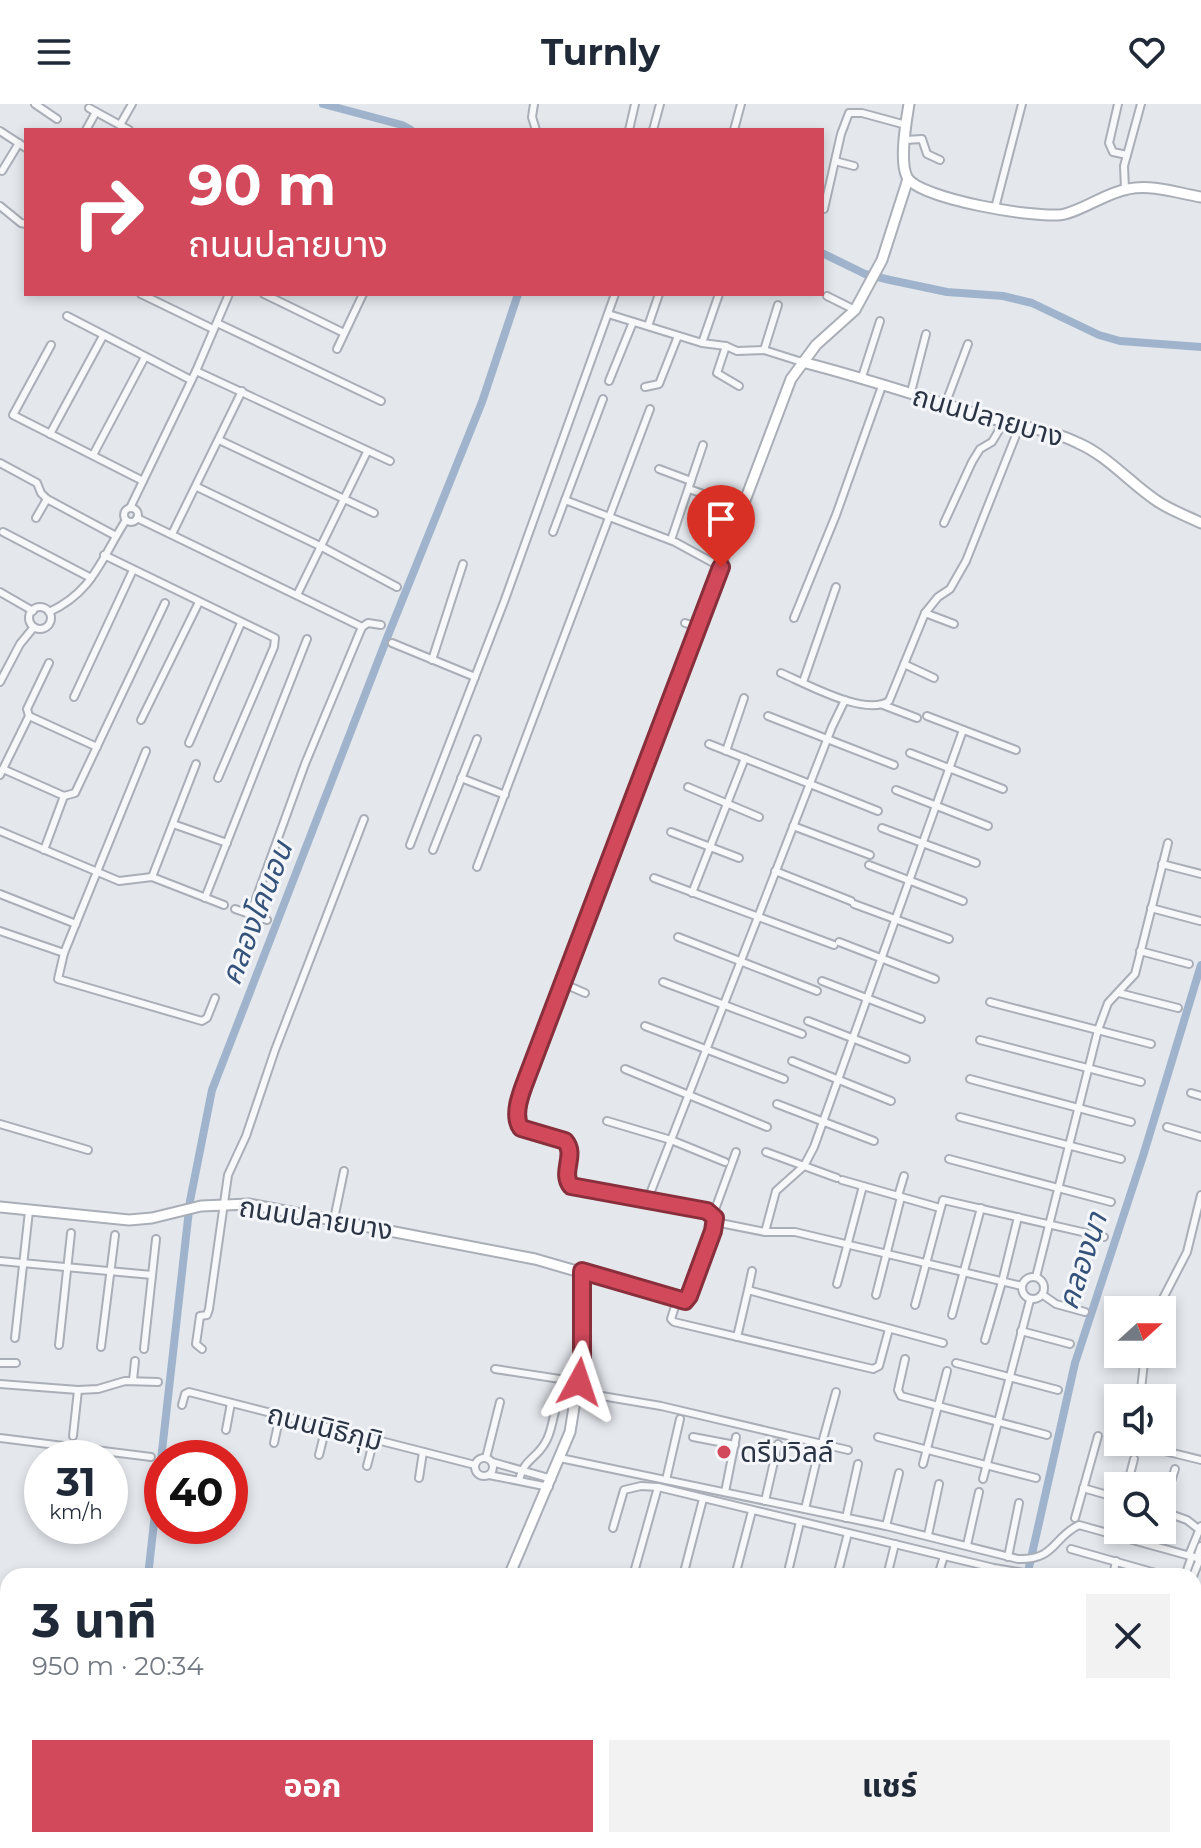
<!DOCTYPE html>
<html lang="th">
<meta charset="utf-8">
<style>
body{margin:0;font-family:Montserrat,"Noto Sans Thai",sans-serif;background:#f2f2f3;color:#1f2937;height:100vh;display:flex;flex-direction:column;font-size:30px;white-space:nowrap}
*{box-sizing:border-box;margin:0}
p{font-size:26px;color:#747a83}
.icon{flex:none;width:44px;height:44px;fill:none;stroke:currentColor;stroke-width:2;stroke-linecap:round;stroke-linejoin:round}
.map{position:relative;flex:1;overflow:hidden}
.drawer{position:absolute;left:0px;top:1464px;width:1202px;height:280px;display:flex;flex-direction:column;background:#fff;border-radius:24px 24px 0 0;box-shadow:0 4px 12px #0003}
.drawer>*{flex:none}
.banner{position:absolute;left:24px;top:24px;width:800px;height:168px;border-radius:0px;box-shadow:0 4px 12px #0003;background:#d1495b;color:#fff;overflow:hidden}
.needle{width:52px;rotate:69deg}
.fabs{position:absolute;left:1104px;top:1192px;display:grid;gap:16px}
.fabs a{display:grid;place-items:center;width:72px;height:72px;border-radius:0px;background:#fff;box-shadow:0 4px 12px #0003;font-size:40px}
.speed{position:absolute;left:24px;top:1336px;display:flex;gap:16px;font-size:40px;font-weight:700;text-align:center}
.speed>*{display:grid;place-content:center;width:104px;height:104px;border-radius:50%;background:#fff;box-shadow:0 4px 12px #0003;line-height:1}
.speed small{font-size:20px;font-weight:400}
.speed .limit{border:12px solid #d22;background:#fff;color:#111}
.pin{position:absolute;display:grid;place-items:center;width:68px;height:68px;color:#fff;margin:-82px -34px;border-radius:50% 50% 50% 0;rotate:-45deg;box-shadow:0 0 8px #0007}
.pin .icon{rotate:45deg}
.me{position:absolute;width:88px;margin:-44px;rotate:5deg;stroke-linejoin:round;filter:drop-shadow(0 0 6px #0008)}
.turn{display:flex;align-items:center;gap:28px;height:168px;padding:0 32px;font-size:36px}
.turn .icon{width:104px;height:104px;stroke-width:2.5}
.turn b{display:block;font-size:56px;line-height:68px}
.round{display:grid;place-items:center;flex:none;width:84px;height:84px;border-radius:0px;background:#f2f2f3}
.overview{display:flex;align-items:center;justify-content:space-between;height:136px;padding:0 32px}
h1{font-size:48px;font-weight:700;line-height:60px}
.cta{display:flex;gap:16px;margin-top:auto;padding:16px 32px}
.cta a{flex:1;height:92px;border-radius:0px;background:#d1495b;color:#fff;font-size:32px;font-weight:700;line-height:92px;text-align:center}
.cta a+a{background:#f2f2f3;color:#1f2937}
header{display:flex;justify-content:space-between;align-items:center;height:104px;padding:0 32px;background:#fff;font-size:36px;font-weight:700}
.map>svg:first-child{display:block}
</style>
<header><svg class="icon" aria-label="menu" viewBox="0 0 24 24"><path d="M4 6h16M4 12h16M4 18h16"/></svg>Turnly<svg class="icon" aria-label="heart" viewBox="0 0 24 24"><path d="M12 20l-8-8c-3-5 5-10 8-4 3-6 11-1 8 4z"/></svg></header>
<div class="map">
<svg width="1201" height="1744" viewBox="0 0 1201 1744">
<rect width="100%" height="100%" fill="#e4e7ec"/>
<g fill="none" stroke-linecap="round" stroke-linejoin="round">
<g stroke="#9fb4cc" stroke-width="8">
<path d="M323,0L402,21L411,26"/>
<path d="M822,149L865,170L890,176L947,188L1003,192L1032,199L1099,231L1120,237L1201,243"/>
<path d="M148,1472L190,1097L212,986L387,534L482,298L518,190"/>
<path d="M1027,1472L1075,1259L1143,1052L1201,861"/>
<path d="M114,1744L115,1736"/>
<path d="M958,1744L960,1736"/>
</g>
<g stroke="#a9aeb7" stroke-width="10">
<g id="street">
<path d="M35,0L57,15"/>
<path d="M534,0L532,13L536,26"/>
<path d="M1118,0L1109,39L1113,48L1127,51"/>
<path d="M89,4L129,26"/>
<path d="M120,21L132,0"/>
<path d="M86,26L96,8"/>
<path d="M629,26L635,0"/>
<path d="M653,26L660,0"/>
<path d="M734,26L741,0"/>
<path d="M0,27L26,44"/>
<path d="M905,36L922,35L927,50L940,56"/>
<path d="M835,57L854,62"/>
<path d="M2,67L19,39"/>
<path d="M1125,85L1124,62L1141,0"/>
<path d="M0,102L21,119L26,120"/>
<path d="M995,104L1022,0"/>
<path d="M824,105L841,30L849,9H862L906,21"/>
<path d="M141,190L213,225"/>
<path d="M264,190L344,229"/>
<path d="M827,192L855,206"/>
<path d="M608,210L702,239L726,242L737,247L764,246L802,258"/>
<path d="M67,212L191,276"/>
<path d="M217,219L381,297"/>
<path d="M648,222L659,190"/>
<path d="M702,239L719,190"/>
<path d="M51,241L13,311L143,377"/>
<path d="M726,242L717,269L739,282"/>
<path d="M337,245L363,190"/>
<path d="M764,246L778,201"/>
<path d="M196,267L390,357"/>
<path d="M862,273L880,217"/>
<path d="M609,277L633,218"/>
<path d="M645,283L659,280L678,232"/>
<path d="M911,288L926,230"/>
<path d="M945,301L968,240"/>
<path d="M50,330L103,232"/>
<path d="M219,336L374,409"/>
<path d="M93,351L145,253"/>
<path d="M0,359L37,379L41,389L47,395L116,432"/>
<path d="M659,365L691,377"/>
<path d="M197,383L322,443L397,483"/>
<path d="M689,385L743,404"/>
<path d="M565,396L675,438L721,463"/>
<circle cx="131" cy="411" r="7"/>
<path d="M130,404L196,267L229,190"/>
<path d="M36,414L47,395"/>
<path d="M137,414L362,523L368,519L381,521"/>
<path d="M944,419L972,358L980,345L992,338L1004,318"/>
<path d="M3,428L91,474"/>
<path d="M553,428L603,295"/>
<path d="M172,430L242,287"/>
<path d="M671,436L703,341"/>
<path d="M104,451L275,534L274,543L218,674"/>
<path d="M0,488L33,507"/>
<path d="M297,491L367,348"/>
<circle cx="40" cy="514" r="11"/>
<path d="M49,508C93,488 101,455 126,416"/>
<path d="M925,509L954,520"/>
<path d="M794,514L836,411L882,282"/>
<path d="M685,519L698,523"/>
<path d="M392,539L475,573"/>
<path d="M432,556L463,460"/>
<path d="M904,560L934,574"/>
<path d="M781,569C805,579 865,613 889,597L925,509L938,493L950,485L966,457L1020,321"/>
<path d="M0,578L20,540L34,523"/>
<path d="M803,578L836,483"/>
<path d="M74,593L133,466"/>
<path d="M883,601L917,614"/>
<path d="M29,612L97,643"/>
<path d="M768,612L894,661"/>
<path d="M927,612L1016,646"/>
<path d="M141,616L199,498"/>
<path d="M189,639L241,519"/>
<path d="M709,640L878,707"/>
<path d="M146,647L64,849L58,875L202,917L207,914L215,894"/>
<path d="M726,647L744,594"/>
<path d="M910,649L1003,685"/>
<path d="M3,665L64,692L75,689L165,499"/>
<path d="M0,671L29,612L27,605L49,559"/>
<path d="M461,674L505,691"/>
<path d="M688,683L759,713"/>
<path d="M896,686L988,722"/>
<path d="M173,720L227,739"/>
<path d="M793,722L870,751"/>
<path d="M882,724L976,759"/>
<path d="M0,727L119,777L152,773L224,801"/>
<path d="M671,728L739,754"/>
<path d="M410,741L504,498L615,190"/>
<path d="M44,746L64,692"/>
<path d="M433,746L477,635"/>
<path d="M1162,760L1201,770"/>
<path d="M869,761L963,797"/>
<path d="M477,763L650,305"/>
<path d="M775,767L851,797"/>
<path d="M152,773L196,660"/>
<path d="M654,774L834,841"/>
<path d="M692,789L745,654"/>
<path d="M0,790L76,820"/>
<path d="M205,794L307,535"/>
<path d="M854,800L949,835"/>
<path d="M1151,804L1200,817"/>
<path d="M235,805L267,816"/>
<path d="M250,811L305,660L362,523"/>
<path d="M0,827L64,849"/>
<path d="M678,833L817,887"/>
<path d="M839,838L935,875"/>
<path d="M1140,847L1189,860"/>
<path d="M822,877L921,915"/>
<path d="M663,878L802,930"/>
<path d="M562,879L585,889"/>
<path d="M1119,889L1178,904"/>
<path d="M990,898L1151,940"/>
<path d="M808,917L906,955"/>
<path d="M645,922L784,975"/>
<path d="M980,936L1141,978"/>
<path d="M792,957L891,997"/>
<path d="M625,965L767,1023"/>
<path d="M970,975L1131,1018"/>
<path d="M1191,989L1201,992"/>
<path d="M777,1000L874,1037"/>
<path d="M960,1013L1121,1055"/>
<path d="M607,1017L671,1036L725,1058"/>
<path d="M0,1020L88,1046"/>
<path d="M1167,1023L1201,1033"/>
<path d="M766,1048L837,1074"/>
<path d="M949,1055L1111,1098"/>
<path d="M842,1076L940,1104"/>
<path d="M898,1092L904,1072"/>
<path d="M648,1095L832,623L845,596"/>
<path d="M713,1111L736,1048"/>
<path d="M334,1115L344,1067"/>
<path d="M715,1118L765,1128H795L1022,1182"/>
<path d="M765,1128L776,1087L804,1062L814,1043L963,626"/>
<path d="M0,1157L152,1171"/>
<circle cx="1033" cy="1184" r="11"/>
<path d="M1036,1173L1098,926L1108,899L1135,870L1168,739"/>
<path d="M837,1180L863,1082"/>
<path d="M748,1186L752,1167"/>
<path d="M876,1191L901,1093"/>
<path d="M1043,1191L1056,1200L1085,1208"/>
<path d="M677,1196L671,1215L674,1218L873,1265L879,1262L889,1225"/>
<path d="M915,1201L943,1096L1104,1133"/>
<path d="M1157,1206L1187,1148L1201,1091"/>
<path d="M952,1211L981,1104"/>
<path d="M1021,1227L1070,1240"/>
<path d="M737,1233L748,1186L943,1239"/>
<path d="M15,1234L29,1107"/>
<path d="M985,1236L1002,1178L1018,1113"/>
<path d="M59,1241L71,1129"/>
<path d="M101,1243L115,1131"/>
<path d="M144,1245L156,1135"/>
<path d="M202,1245L196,1240L200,1212L207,1211L209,1205L228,1071L246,1032L275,946L364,715"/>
<path d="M905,1255L898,1286L901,1292L1047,1331"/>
<path d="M0,1259H16"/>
<path d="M956,1259L1058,1286"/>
<path d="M495,1265L579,1278"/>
<path d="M133,1276L135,1257"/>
<path d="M0,1280L78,1286L98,1285L125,1277L158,1278"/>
<path d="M578,1288L661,1302L848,1346"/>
<path d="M1140,1294L1145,1250"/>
<path d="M182,1301L185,1290L189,1288L475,1361"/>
<path d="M226,1326L231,1299"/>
<path d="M73,1332L78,1286"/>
<path d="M693,1333L735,1341"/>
<path d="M878,1333L1036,1374"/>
<path d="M0,1334L151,1353"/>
<path d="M1138,1338L1144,1342L1201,1356"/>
<path d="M274,1339L280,1311"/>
<path d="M822,1339L836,1288"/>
<path d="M319,1351L326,1323"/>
<path d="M486,1354L500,1298"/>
<path d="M560,1354L886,1422L1018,1455C1056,1456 1053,1433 1079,1421L1201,1455"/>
<circle cx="484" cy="1363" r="9"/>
<path d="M492,1358L552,1375"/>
<path d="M923,1360L947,1267"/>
<path d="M367,1362L374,1335"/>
<path d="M489,1371L549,1383"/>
<path d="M419,1374L423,1348"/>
<path d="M983,1375L1030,1196"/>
<path d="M519,1376C524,1355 536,1355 545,1339C551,1330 552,1318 555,1308"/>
<path d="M666,1376L680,1315"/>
<path d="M1127,1382L1134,1355"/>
<path d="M1083,1384L1118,1394"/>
<path d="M725,1388L736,1333"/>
<path d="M765,1397L778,1340"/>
<path d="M805,1405L818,1350"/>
<path d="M1162,1406L1175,1365"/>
<path d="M1162,1407L1187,1416L1201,1427"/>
<path d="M846,1414L858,1360"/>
<path d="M1075,1414L1098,1332"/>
<path d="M1116,1416L1118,1407"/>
<path d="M886,1422L899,1369"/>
<path d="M613,1424L624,1386L641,1382L658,1383L994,1464L1042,1472"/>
<path d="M1155,1428L1156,1426"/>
<path d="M928,1431L939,1380"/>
<path d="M967,1441L979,1388"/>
<path d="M1071,1445L1166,1472"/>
<path d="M1189,1451L1201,1422"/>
<path d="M1008,1453L1019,1399"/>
<path d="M1197,1454L1201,1442"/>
<path d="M633,1472L658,1383"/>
<path d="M683,1472L703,1395"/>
<path d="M735,1472L752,1407"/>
<path d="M787,1472L800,1418"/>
<path d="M837,1472L848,1429"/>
<path d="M887,1472L895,1440"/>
<path d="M938,1472L944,1452"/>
<path d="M1113,1472L1116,1457"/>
<path d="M1185,1472L1192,1452"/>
<path d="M1193,1472L1200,1455"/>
<path d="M1194,1507L1201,1509"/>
<path d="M0,1514L8,1515"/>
<path d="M1194,1710L1201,1712"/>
<path d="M383,1736L409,1742"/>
<path d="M520,1736L528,1744"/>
<path d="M410,1738L434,1744"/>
<path d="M583,1744L585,1736"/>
<path d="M632,1744L634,1736"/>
<path d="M680,1744L682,1736"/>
<path d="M729,1744L730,1742"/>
<path d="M783,1744L785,1736"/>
<path d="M846,1744L848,1736"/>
<path d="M911,1744L913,1736"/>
<path d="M986,1744L988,1736"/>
<path d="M1037,1744L1040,1736"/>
<path d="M1087,1744L1090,1736"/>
<path d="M1139,1744L1142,1736"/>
</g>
</g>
<g stroke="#a9aeb7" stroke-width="13">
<g id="secondary">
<path d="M909,0C906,18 899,57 907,73C918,95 1042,116 1065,110C1087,104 1106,89 1128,85C1152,80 1177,89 1201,93"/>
<path d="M802,258C866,274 927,295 990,314C1019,323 1050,325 1078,339C1108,352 1130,379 1157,397C1170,406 1187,412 1201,419"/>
<path d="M0,1103L129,1116L152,1114L201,1102L249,1100L535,1155L680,1197L687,1195L713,1127L715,1118L713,1111L707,1107L571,1082C560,1067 577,1051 565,1037L521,1024C512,1011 523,989 527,973L791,275L816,241L855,206L882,156L908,75"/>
<path d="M509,1472L570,1328L582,1253V1167"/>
<path d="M408,1744L411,1736"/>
</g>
</g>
<use href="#street" stroke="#f7f8fa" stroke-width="6"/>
<use href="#secondary" stroke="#fff" stroke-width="9"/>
</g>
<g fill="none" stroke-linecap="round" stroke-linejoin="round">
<g stroke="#882f3b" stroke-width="20">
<path id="route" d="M579,1278L582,1253V1167L685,1197L689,1192L713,1127L715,1114L707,1107L571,1082C560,1068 577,1051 565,1037L521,1024C511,1010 523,984 529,968L721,463"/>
</g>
<use href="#route" stroke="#d1495b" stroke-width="14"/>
</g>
<circle fill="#d1495b" stroke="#f4f6f9" stroke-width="3" cx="724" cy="1348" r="8"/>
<g text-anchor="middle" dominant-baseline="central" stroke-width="6" stroke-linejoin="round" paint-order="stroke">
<g font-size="28" fill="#2b3445" stroke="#f4f6f9">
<text transform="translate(988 312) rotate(16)">ถนนปลายบาง</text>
<text transform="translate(316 1114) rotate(9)">ถนนปลายบาง</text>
<text transform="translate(325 1323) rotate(14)">ถนนนิธิภุมิ</text>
</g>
<g font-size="28" fill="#2b3445" stroke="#f4f6f9" text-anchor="start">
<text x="740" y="1348">ดรีมวิลล์</text>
</g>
<g font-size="30" font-style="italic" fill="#34527a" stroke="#f4f6f9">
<text transform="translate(256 809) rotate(-69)">คลองโคนอน</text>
<text transform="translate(1082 1157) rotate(-72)">คลองนา</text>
</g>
</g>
</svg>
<div class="fabs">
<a><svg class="needle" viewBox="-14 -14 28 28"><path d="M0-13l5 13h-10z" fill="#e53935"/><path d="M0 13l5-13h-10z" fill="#747a83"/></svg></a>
<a><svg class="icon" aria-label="sound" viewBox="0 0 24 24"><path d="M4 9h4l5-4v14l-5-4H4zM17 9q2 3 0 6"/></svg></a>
<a><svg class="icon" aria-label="search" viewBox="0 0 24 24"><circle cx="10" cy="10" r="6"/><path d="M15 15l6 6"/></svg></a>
</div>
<div class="speed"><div>31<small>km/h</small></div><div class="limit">40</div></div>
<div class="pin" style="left:721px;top:463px;background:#d93025"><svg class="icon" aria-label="arrive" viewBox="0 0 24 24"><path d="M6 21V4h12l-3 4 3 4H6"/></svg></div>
<svg class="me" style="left:579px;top:1278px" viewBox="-20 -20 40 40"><path d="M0-17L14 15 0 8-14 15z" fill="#d1495b" stroke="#fff" stroke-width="4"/></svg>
<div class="banner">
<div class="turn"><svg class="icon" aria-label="right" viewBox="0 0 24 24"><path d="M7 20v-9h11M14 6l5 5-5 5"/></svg><div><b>90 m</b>ถนนปลายบาง</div></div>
</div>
<section class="drawer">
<div class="overview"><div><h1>3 นาที</h1><p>950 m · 20:34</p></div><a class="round"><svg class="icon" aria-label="close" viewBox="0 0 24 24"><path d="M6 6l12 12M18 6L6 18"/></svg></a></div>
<div class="cta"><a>ออก</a><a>แชร์</a></div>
</section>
</div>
